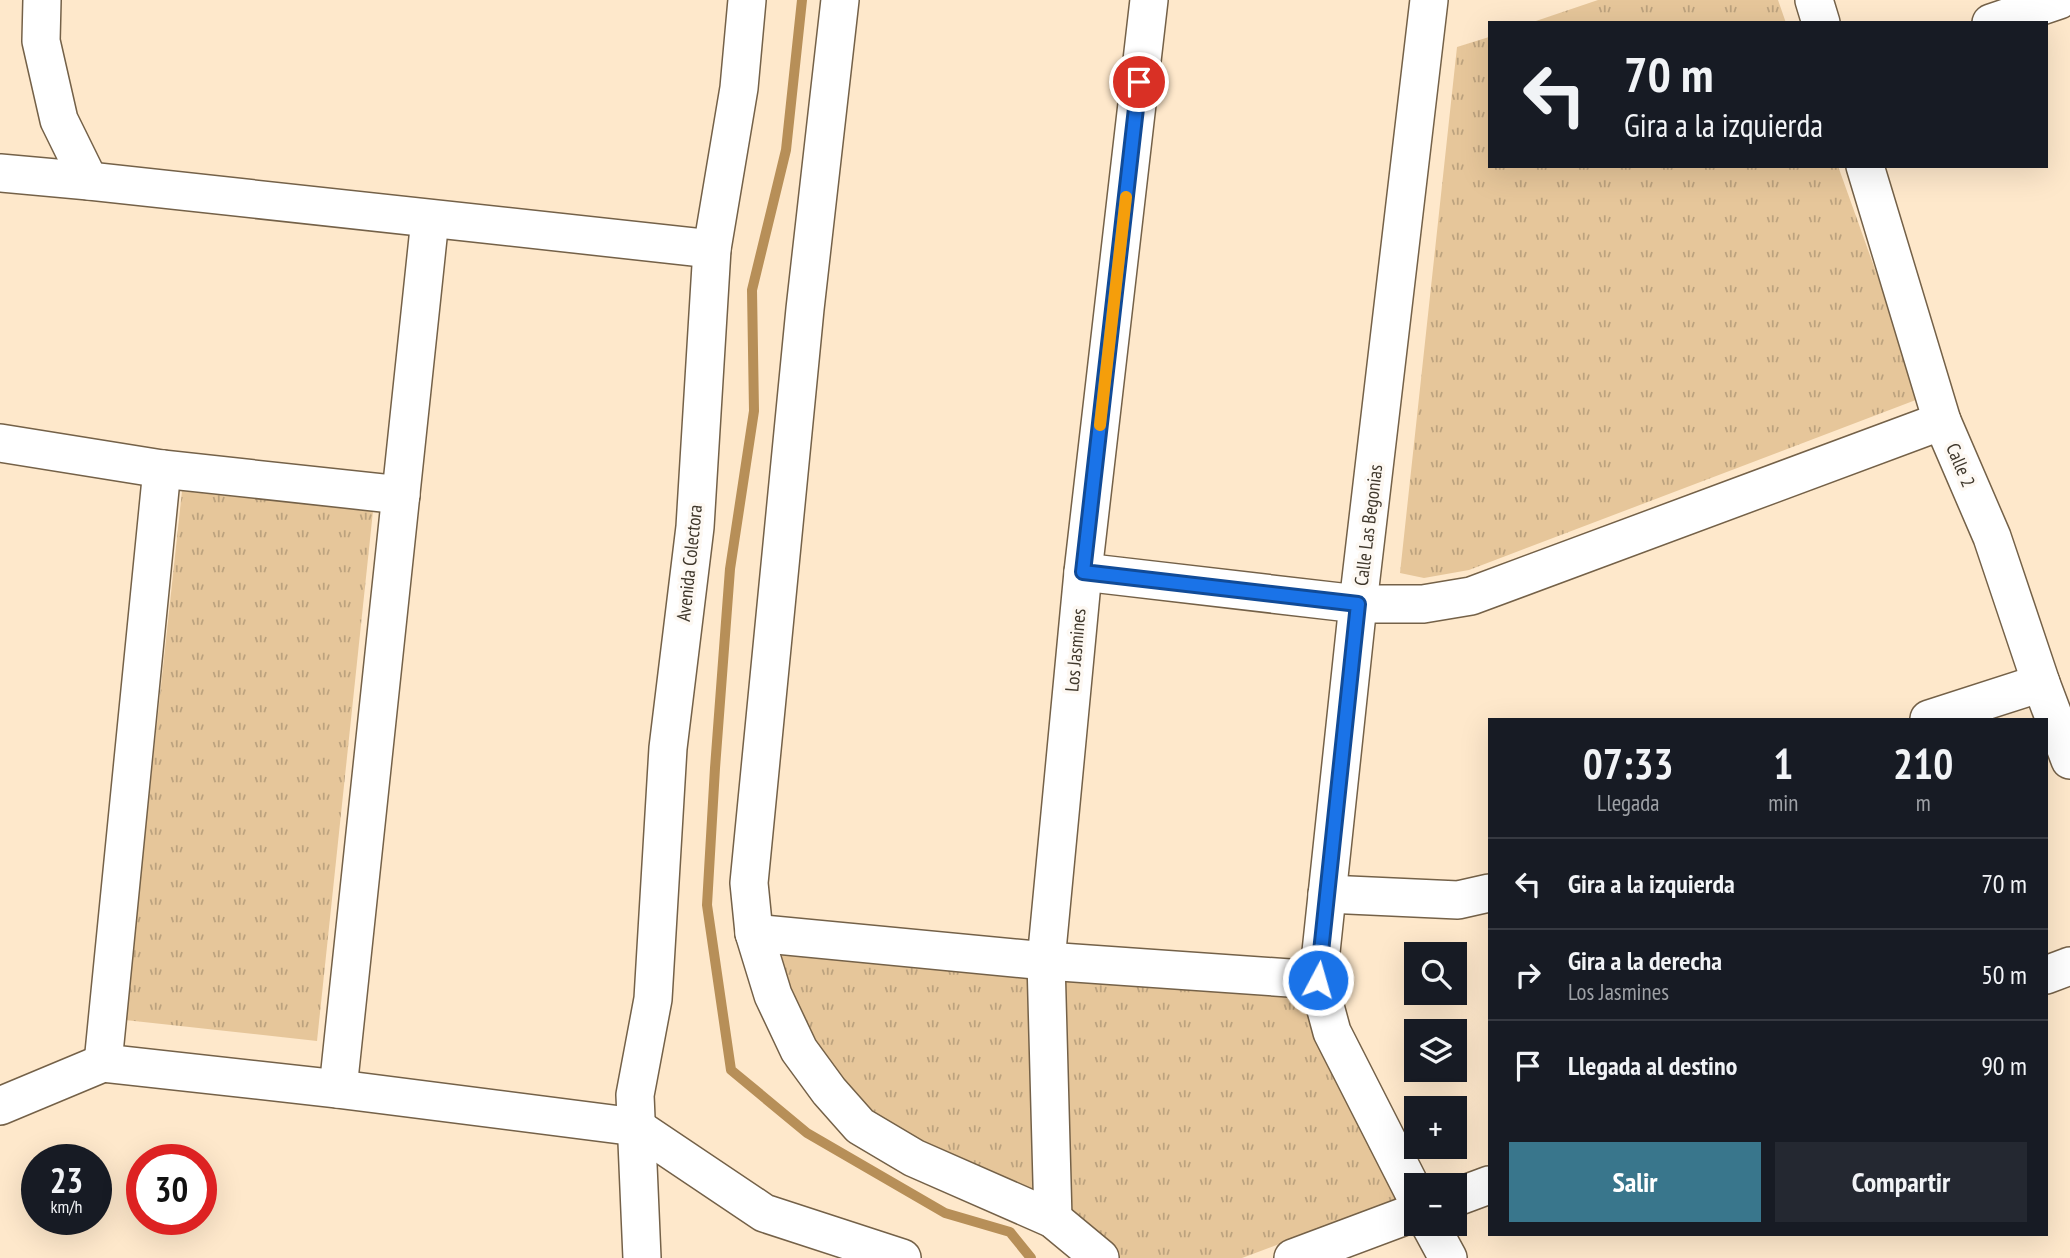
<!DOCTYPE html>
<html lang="es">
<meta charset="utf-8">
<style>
body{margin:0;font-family:"PT Sans Narrow",sans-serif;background:#242831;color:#f1f3f6;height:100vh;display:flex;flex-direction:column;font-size:26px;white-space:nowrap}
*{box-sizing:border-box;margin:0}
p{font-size:23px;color:#9ea1a6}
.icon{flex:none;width:38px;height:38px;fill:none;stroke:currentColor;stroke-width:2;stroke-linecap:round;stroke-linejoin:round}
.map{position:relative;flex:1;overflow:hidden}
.panel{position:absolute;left:1488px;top:718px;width:560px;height:518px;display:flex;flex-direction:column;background:#171b24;border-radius:0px;box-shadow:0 7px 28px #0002}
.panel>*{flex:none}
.banner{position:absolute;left:1488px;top:21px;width:560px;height:147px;border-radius:0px;box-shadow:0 7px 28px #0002;background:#171b24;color:#f1f3f6;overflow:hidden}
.tools{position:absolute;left:1404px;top:942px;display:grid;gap:14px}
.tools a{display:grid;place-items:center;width:63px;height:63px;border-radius:0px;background:#171b24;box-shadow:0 7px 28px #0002;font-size:35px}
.speed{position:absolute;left:21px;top:1144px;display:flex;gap:14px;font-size:35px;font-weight:700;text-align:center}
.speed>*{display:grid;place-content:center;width:91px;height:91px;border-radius:50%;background:#171b24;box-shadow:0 7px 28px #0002;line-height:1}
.speed small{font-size:18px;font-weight:400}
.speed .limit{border:10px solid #d22;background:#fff;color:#111}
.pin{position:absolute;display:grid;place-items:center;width:60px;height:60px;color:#fff;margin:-30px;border:4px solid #fff;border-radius:50%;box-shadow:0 2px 7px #0007}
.me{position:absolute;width:77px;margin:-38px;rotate:6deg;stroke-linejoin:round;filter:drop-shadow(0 0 5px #0008)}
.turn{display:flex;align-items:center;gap:24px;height:147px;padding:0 21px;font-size:32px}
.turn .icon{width:91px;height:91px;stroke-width:2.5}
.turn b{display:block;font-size:49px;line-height:60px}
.eta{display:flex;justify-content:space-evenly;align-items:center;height:119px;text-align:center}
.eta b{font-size:42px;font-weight:800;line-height:49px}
.action{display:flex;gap:14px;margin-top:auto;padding:14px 21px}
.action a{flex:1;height:80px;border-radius:0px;background:#39768c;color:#fff;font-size:28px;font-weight:800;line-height:80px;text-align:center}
.action a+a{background:#242831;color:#f1f3f6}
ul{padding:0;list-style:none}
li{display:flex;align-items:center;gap:21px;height:91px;padding:0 21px;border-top:2px solid #363941}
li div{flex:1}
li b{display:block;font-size:26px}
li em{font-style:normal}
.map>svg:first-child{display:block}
</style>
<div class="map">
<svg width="2070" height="1258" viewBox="0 0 2070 1258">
<defs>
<pattern id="park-tufts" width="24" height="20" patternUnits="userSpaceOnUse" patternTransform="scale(1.75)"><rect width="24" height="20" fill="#e6c69a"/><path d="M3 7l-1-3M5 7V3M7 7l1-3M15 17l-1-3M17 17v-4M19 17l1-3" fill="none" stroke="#bca27e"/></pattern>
</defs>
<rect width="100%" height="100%" fill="#fee8cb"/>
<g fill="url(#park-tufts)">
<path d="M1598,0H1778L1786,23H1530Z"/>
<path d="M1489,37V166H1838L1921,398L1469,570L1424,578L1400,573L1457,47Z"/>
<path d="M182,491L373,511L317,1041L125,1020Z"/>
<path d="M766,945L1036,970L1039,1200L864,1114L816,1053Z"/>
<path d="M1054,969L1311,990L1398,1200L1242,1258H1115L1065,1212Z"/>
</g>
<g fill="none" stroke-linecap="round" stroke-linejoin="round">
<path stroke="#b78f58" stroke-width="10" d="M802,0L786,150L752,290L754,411L730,569L715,768L707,905L731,1070L807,1133L945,1213L1010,1232L1031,1258"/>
<g stroke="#746148" stroke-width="40">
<g id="street">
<path d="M42,0L41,41L59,120L89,181"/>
<path d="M840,0L805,309L749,883L754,933L773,995L799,1050L829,1091L860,1126L914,1158L1053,1219L1100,1258"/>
<path d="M1814,0L1821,23"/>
<path d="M1991,23L2059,0"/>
<path d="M1865,166L1942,421L1992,537L2041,683L2070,760"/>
<path d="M0,173L89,181L712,249"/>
<path d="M0,443L162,469L401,495"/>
<path d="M1083,572L1358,604H1423L1471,596L1942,421"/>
<path d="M1929,719L2041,683"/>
<path d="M1327,894L1458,900L1489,893"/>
<path d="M754,933L1046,961L1318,980"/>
<path d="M2046,975L2070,966"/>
<path d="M103,1063L162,469"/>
<path d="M338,1089L430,219"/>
<path d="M0,1106L103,1063L338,1089L636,1127L764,1213L902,1258"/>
<path d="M1416,1197L1332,1032L1318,980L1358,604L1429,0"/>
<path d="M1454,1198L1489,1185"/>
<path d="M1053,1219L1046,961L1083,572L1149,0"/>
<path d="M1429,1223L1448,1258"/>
<path d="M642,1258L635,1095L653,999L668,748L695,527L712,249L739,88L747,0"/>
<path d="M1293,1258L1416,1212"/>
</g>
</g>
<use href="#street" stroke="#fff" stroke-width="37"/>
</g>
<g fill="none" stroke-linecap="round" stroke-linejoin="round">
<g stroke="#114b97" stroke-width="18">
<path id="route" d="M1139,82L1083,572L1358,604L1318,980"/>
</g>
<use href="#route" stroke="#1a73e8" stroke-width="12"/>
<path stroke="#f59e0b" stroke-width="12" d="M1100,425L1126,197"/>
</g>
<g text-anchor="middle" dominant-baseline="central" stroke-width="7" stroke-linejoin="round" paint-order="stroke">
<g font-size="19" fill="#3f372b" stroke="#fdf8f2">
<text transform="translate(1961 465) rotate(67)">Calle 2</text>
<text transform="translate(1368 525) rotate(-83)">Calle Las Begonias</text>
<text transform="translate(689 563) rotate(-84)">Avenida Colectora</text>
<text transform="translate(1075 650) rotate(-85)">Los Jasmines</text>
</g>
</g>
</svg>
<div class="tools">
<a><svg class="icon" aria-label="search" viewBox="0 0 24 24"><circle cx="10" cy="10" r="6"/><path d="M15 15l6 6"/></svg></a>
<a><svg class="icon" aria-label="layers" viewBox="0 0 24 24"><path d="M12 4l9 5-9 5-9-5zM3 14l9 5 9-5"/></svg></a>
<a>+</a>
<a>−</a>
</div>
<div class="speed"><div>23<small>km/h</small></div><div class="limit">30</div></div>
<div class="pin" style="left:1139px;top:82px;background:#d93025"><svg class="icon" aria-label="arrive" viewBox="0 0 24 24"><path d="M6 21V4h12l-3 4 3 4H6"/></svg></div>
<svg class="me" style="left:1318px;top:980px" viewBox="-20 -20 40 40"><circle r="17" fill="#1a73e8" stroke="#fff" stroke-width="3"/><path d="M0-11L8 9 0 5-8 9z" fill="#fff"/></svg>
<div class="banner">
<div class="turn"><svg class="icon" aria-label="left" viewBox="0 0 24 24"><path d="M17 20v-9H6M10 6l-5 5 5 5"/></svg><div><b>70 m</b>Gira a la izquierda</div></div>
</div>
<section class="panel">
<div class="eta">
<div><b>07:33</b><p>Llegada</p></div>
<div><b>1</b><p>min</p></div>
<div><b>210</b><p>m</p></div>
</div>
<ul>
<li><svg class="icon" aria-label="left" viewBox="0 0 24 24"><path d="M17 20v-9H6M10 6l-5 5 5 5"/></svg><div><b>Gira a la izquierda</b></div><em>70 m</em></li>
<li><svg class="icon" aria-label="right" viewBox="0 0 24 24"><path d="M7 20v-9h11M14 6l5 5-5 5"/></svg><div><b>Gira a la derecha</b><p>Los Jasmines</p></div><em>50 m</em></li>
<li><svg class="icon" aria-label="arrive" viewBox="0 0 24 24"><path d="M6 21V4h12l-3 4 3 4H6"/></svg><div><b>Llegada al destino</b></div><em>90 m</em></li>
</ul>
<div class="action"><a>Salir</a><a>Compartir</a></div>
</section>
</div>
